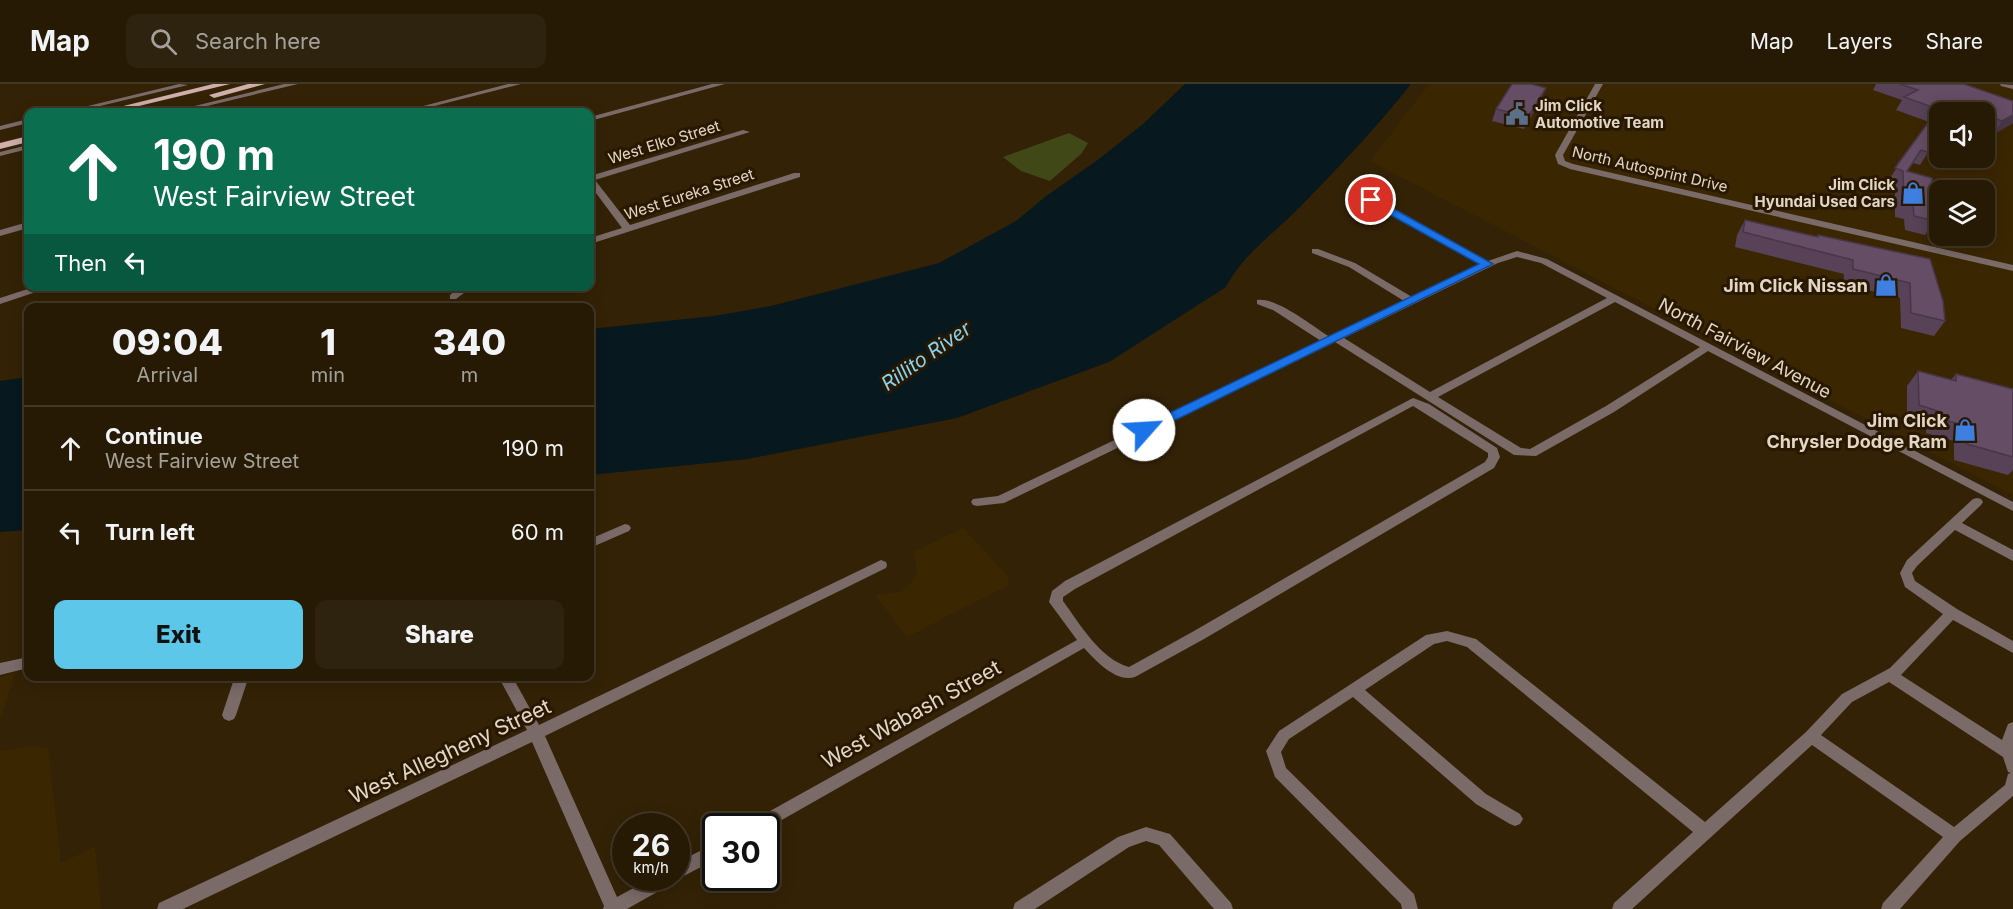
<!DOCTYPE html>
<style>
body{margin:0;font-family:Inter,sans-serif;background:#2e230e;color:#f1f3f6;height:100vh;display:flex;flex-direction:column;font-size:22px;white-space:nowrap}
*{box-sizing:border-box;margin:0}
p{font-size:20px;color:#a4a19a}
.icon{flex:none;width:33px;height:33px;fill:none;stroke:currentColor;stroke-width:2;stroke-linecap:round;stroke-linejoin:round}
.map{position:relative;flex:1;overflow:hidden}
.sheet{position:absolute;left:24px;top:219px;width:570px;height:378px;display:flex;flex-direction:column;background:#261a04;border-radius:12px;box-shadow:0 3px 15px #0003,0 0 0 2px #423826}
.sheet>*{flex:none}
.guide{position:absolute;left:24px;top:24px;width:570px;height:183px;border-radius:12px;box-shadow:0 3px 15px #0003,0 0 0 2px #423826;background:#0b6e4f;color:#fff;overflow:hidden}
.buttons{position:absolute;left:1929px;top:18px;display:grid;gap:12px}
.buttons a{display:grid;place-items:center;width:66px;height:66px;border-radius:12px;background:#261a04;box-shadow:0 3px 15px #0003,0 0 0 2px #423826;font-size:30px}
.speed{position:absolute;left:612px;top:729px;display:flex;gap:12px;font-size:30px;font-weight:700;text-align:center}
.speed>*{display:grid;place-content:center;width:78px;height:78px;border-radius:50%;background:#261a04;box-shadow:0 3px 15px #0003,0 0 0 2px #423826;line-height:1}
.speed small{font-size:15px;font-weight:400}
.speed .limit{border:3px solid #111;border-radius:9px;background:#fff;color:#111}
.pin{position:absolute;display:grid;place-items:center;width:51px;height:51px;color:#fff;margin:-26px;border:3px solid #fff;border-radius:50%;box-shadow:0 2px 6px #0007}
.me{position:absolute;width:66px;margin:-33px;rotate:64deg;stroke-linejoin:round;filter:drop-shadow(0 0 4px #0008)}
.turn{display:flex;align-items:center;gap:21px;height:126px;padding:0 30px;font-size:27px}
.turn .icon{width:78px;height:78px;stroke-width:2.5}
.turn b{display:block;font-size:42px;line-height:51px}
.then{display:flex;align-items:center;height:57px;padding:0 30px;background:#0003;gap:12px;font-size:22px}
.eta{display:flex;justify-content:space-evenly;align-items:center;height:102px;text-align:center}
.eta b{font-size:36px;font-weight:800;line-height:42px}
.cta{display:flex;gap:12px;margin-top:auto;padding:12px 30px}
.cta a{flex:1;height:69px;border-radius:12px;background:#5cc7e8;color:#111;font-size:24px;font-weight:800;line-height:69px;text-align:center}
.cta a+a{background:#2e230e;color:#f1f3f6}
ul{padding:0;list-style:none}
li{display:flex;align-items:center;gap:18px;height:84px;padding:0 30px;border-top:2px solid #423826}
li div{flex:1}
li b{display:block;font-size:22px}
li em{font-style:normal}
header{display:flex;align-items:center;gap:36px;box-sizing:border-box;height:84px;padding:0 30px;background:#261a04;border-bottom:2px solid #423826}
header strong{font-size:28px}
nav{display:flex;gap:33px;margin-inline-start:auto;font-size:21px}
.search{width:420px;height:54px;background:#2e230e;display:flex;align-items:center;gap:15px;box-sizing:border-box;padding:0 21px;border-radius:12px;color:#a4a19a;font-size:22px}
.map>svg:first-child{display:block}
</style>
<header>
<strong>Map</strong>
<div class="search"><svg class="icon" aria-label="search" viewBox="0 0 24 24"><circle cx="10" cy="10" r="6"/><path d="M15 15l6 6"/></svg>Search here</div>
<nav><a>Map</a><a>Layers</a><a>Share</a></nav>
</header>
<div class="map">
<svg width="2013" height="825" viewBox="0 0 2013 825">
<rect width="100%" height="100%" fill="#332206"/>
<g fill="#3b2602" fill-rule="evenodd">
<path d="M1429,0H2013V411L1370,77ZM1940,28H1984V74H1940ZM1940,106H1984V152H1940Z"/>
<path d="M963,444L1009,493L1007,502L907,553L875,511L900,508L912,499L917,487L913,468Z"/>
<path d="M15,589L0,637V593Z"/>
<path d="M31,662L48,665L61,779L95,763L101,825H0V667Z"/>
</g>
<path fill="#414817" d="M1069,49L1088,59L1081,70L1050,97L1021,87L1003,73Z"/>
<g fill="#08181f">
<path d="M1185,0H1411C1377,43 1339,83 1300,123C1276,148 1242,171 1226,203L1109,278L957,334L748,375L590,391V245L714,232L771,222L939,179L1016,137L1045,113L1099,75L1143,40Z"/>
<path d="M28,293V446L0,448V297Z"/>
</g>
<g fill="none" stroke-linecap="round" stroke-linejoin="round">
<g fill="#7a6a68" fill-rule="evenodd">
<path d="M179,0L188,1L75,28H63Z"/>
<path d="M284,0H298L182,28H170Z"/>
<path d="M508,0H521L411,28H400Z"/>
<path d="M712,0H725L590,37V33Z"/>
<path d="M1595,0H1603L1563,71L1565,77L1573,80L2013,181V187L1570,85L1558,80L1555,71Z"/>
<path d="M2000,0L2013,1V5L2001,2Z"/>
<path d="M28,35V39L0,46V42Z"/>
<path d="M743,46L750,48L595,96L630,141L794,89H800V93L590,160V154L622,144L590,101V92Z"/>
<path d="M28,61V65L0,72V68Z"/>
<path d="M1352,108L1374,114L1386,120L1488,177L1517,167L1547,175L2013,418V427L1708,267L1614,328L1536,372L1514,371L1335,258L1004,419L977,422L973,421L971,418L973,415L998,412L1321,257L1273,226L1257,220V216C1277,213 1312,242 1330,253L1404,217L1349,183L1312,169V165H1318L1355,179L1412,213L1481,180L1380,124L1368,118L1349,113V109ZM1517,173L1541,179L1607,214L1430,308L1344,254L1498,179ZM1615,218L1700,263L1606,322L1530,365L1521,364L1438,313Z"/>
<path d="M28,138V144L0,152V146Z"/>
<path d="M37,202H54L0,220V214Z"/>
<path d="M461,202H473L456,215H450V211Z"/>
<path d="M1413,314L1429,320L1497,364L1500,373L1494,384L1204,555L1135,593C1116,599 1096,577 1084,564L766,745V742H750L752,737L1077,556L1049,518L1052,507L1065,497ZM1413,322L1488,369V373L1485,378L1194,547L1129,583C1100,575 1080,540 1063,517V513L1075,505Z"/>
<path d="M1977,414L1981,415L1983,418L1981,421L1962,439L2013,466V477L1955,446L1917,482L1912,489L1915,497L1957,525L2013,557V569L1953,536L1901,591L2002,656L2008,640L2013,638V712L1960,757L1900,825H1881L1883,819L1943,753L1812,661L1632,825H1612L1614,819L1693,748L1467,563L1447,557L1434,560L1365,606L1486,710L1520,730L1523,735L1520,740L1515,742L1510,740L1476,720L1353,613L1289,655L1281,668L1286,684L1414,810L1418,825H1402L1401,820L1275,693L1266,667L1279,647L1426,551L1447,547L1476,555L1705,738L1806,648L1842,610L1890,584L1943,530L1905,503L1900,489L1907,476L1973,415ZM1889,598L2003,673L2008,688L2011,689L2008,690L2005,701L1954,743L1821,651L1852,618Z"/>
<path d="M625,440L629,441L631,444L629,447L590,464V455Z"/>
<path d="M881,476L886,478L887,481L886,484L545,652L617,813L652,794H676V779L716,759V775L682,793L675,795L673,799L627,825H603L604,822L532,658L183,825H157L159,819L527,646L498,592H512L539,641Z"/>
<path d="M28,573V584L0,591V579Z"/>
<path d="M235,592H249L236,631L234,635L229,637L224,635L222,631Z"/>
<path d="M1146,743L1170,750L1231,819L1233,825H1214L1159,761L1146,757L1129,763L1035,825H1013L1015,819L1118,753Z"/>
</g>
<g fill="#d0aeaa" fill-rule="evenodd">
<path d="M213,0H230L114,28H99Z"/>
<path d="M248,0H265L214,14L209,11Z"/>
<path d="M28,52V58L0,65V59Z"/>
</g>
</g>
<g fill="#574257">
<path d="M1512,0H1534V1L1541,16L1524,45L1492,37L1496,25Z"/>
<path d="M1876,0H1964L2013,17V39L1994,50L1984,47V28H1940V50L1920,81L1913,79L1908,87L1933,111L1940,112V151L1927,148L1925,151L1905,146L1904,135L1895,133V100L1887,98L1929,38L1896,26L1902,16L1873,6Z"/>
<path d="M1745,136L1817,153L1818,151L1930,175L1945,237L1934,252L1901,244L1900,214L1843,200L1844,190L1735,163L1737,151Z"/>
<path d="M1942,152H1967L1964,156Z"/>
<path d="M1918,287L1951,296L1956,290L2013,305V386L2008,391L1954,376V357L1926,349V342L1907,337V302Z"/>
</g>
<g fill="#473647">
<path d="M1546,4L1541,16L1524,45L1528,33Z"/>
<path d="M2013,31V39L1994,50L2002,37Z"/>
</g>
<g fill="#654d65" stroke="#473647" stroke-width="1.5">
<path d="M1512,0H1531L1546,4L1528,33L1496,25Z"/>
<path d="M1900,0H1964L2013,17V31L2002,37L1984,31V28H1977L1963,24L1954,28H1940V50L1928,68L1921,66L1907,87L1932,94L1933,111L1940,112V135L1935,134V137L1914,132L1913,121L1904,119L1903,87L1895,84L1938,25L1904,13L1918,6Z"/>
<path d="M1745,136L1818,153V151L1930,175L1943,217L1945,237L1911,229L1910,199L1853,185V176L1743,148Z"/>
<path d="M1918,287L1956,297V290L2013,305V373L1967,360L1966,342L1938,334V327L1919,321Z"/>
</g>
<path fill="#1a73e8" stroke="#114b97" stroke-width="1.5" d="M1367,114H1374L1493,180L1149,349H1140L1138,346L1140,343L1479,180L1367,118Z"/>
<defs>
<g id="civic-bare" transform="scale(1.8)"><path d="M-.6-6.5H3V-4.5H.6V-3L4-1V1h2V6H-6V1h2V-1L-.6-3ZM-1.2 2.5V6h2.4V2.5Z" fill="#5c6f8a" stroke="#291800" stroke-width="2.5" paint-order="stroke"/></g>
<g id="shop-bare" transform="scale(1.8)"><path d="M-5-2.5h2.3a2.7 3.5 0 0 1 5.4 0H5L5.5 6h-11ZM-1.5-2.5h3a1.5 2.3 0 0 0-3 0Z" fill="#3f7fe0" stroke="#291800" stroke-width="2.5" paint-order="stroke"/></g>
</defs>
<g fill-rule="evenodd">
<use href="#civic-bare" x="1517" y="30"/>
<use href="#shop-bare" x="1913" y="109"/>
<use href="#shop-bare" x="1886" y="201"/>
<use href="#shop-bare" x="1965" y="346"/>
</g>
<g text-anchor="middle" dominant-baseline="central" stroke-width="6" stroke-linejoin="round" paint-order="stroke">
<g font-size="15" font-weight="bold" fill="#e2d7c7" stroke="#291800" text-anchor="start">
<text x="1535" y="21">Jim Click<tspan x="1535" dy="17">Automotive Team</tspan></text>
<text x="1895" y="100" text-anchor="end">Jim Click<tspan x="1895" dy="17">Hyundai Used Cars</tspan></text>
</g>
<g font-size="15" fill="#e2d7c7" stroke="#291800">
<text transform="translate(664 58) rotate(-17)">West Elko Street</text>
<text transform="translate(1650 85) rotate(13)">North Autosprint Drive</text>
<text transform="translate(689 110) rotate(-18)">West Eureka Street</text>
</g>
<g font-size="18" font-weight="bold" fill="#e2d7c7" stroke="#291800" text-anchor="end">
<text x="1868" y="201">Jim Click Nissan</text>
<text x="1947" y="336">Jim Click<tspan x="1947" dy="21">Chrysler Dodge Ram</tspan></text>
</g>
<g font-size="18" fill="#e2d7c7" stroke="#291800">
<text transform="translate(1745 264) rotate(28)">North Fairview Avenue</text>
</g>
<g font-size="20" font-style="italic" fill="#82d5f7" stroke="#291800">
<text transform="translate(926 272) rotate(-35)">Rillito River</text>
</g>
<g font-size="21" fill="#e2d7c7" stroke="#291800">
<text transform="translate(911 630) rotate(-29)">West Wabash Street</text>
<text transform="translate(450 667) rotate(-25)">West Allegheny Street</text>
</g>
</g>
</svg>
<div class="buttons">
<a><svg class="icon" aria-label="sound" viewBox="0 0 24 24"><path d="M4 9h4l5-4v14l-5-4H4zM17 9q2 3 0 6"/></svg></a>
<a><svg class="icon" aria-label="layers" viewBox="0 0 24 24"><path d="M12 4l9 5-9 5-9-5zM3 14l9 5 9-5"/></svg></a>
</div>
<div class="speed"><div>26<small>km/h</small></div><div class="limit">30</div></div>
<div class="pin" style="left:1371px;top:116px;background:#d93025"><svg class="icon" aria-label="arrive" viewBox="0 0 24 24"><path d="M6 21V4h12l-3 4 3 4H6"/></svg></div>
<svg class="me" style="left:1144px;top:346px" viewBox="-20 -20 40 40"><circle r="19" fill="#fff"/><path d="M0-13L10 11 0 6-10 11z" fill="#1a73e8"/></svg>
<div class="guide">
<div class="turn"><svg class="icon" aria-label="ahead" viewBox="0 0 24 24"><path d="M12 20V5M6 11l6-6 6 6"/></svg><div><b>190 m</b>West Fairview Street</div></div>
<div class="then">Then<svg class="icon" aria-label="left" viewBox="0 0 24 24"><path d="M17 20v-9H6M10 6l-5 5 5 5"/></svg></div>
</div>
<section class="sheet">
<div class="eta">
<div><b>09:04</b><p>Arrival</p></div>
<div><b>1</b><p>min</p></div>
<div><b>340</b><p>m</p></div>
</div>
<ul>
<li><svg class="icon" aria-label="ahead" viewBox="0 0 24 24"><path d="M12 20V5M6 11l6-6 6 6"/></svg><div><b>Continue</b><p>West Fairview Street</p></div><em>190 m</em></li>
<li><svg class="icon" aria-label="left" viewBox="0 0 24 24"><path d="M17 20v-9H6M10 6l-5 5 5 5"/></svg><div><b>Turn left</b></div><em>60 m</em></li>
</ul>
<div class="cta"><a>Exit</a><a>Share</a></div>
</section>
</div>
